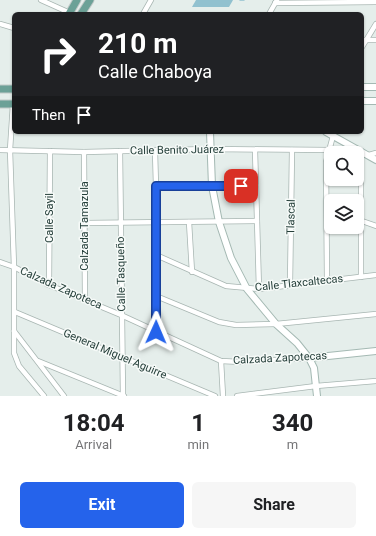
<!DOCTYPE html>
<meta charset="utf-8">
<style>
body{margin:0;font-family:Roboto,sans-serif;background:#f6f6f6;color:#202124;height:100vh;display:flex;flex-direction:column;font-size:15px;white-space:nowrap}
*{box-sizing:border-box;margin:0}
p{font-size:13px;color:#757577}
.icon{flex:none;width:22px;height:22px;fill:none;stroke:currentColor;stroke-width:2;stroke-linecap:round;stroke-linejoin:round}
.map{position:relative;height:396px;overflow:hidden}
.side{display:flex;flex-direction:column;background:#fff;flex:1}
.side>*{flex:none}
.banner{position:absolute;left:12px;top:12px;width:352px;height:122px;border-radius:6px;box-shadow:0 1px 3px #0004;background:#202124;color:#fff;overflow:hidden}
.fabs{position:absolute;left:324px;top:146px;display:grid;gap:8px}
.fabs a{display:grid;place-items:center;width:40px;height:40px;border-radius:6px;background:#fff;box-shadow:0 1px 3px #0004;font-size:20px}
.pin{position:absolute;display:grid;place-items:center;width:34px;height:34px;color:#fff;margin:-17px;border-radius:8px;box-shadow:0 2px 6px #0006}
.me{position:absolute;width:44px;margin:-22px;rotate:1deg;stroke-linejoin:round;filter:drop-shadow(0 0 3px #0008)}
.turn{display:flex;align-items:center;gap:14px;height:84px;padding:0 20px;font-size:18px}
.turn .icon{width:52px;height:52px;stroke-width:2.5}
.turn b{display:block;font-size:28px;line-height:34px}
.then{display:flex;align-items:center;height:38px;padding:0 20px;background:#0003;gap:8px;font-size:15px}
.eta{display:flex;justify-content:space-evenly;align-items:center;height:68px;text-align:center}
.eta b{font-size:24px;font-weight:700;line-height:28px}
.action{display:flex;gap:8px;margin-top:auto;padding:8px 20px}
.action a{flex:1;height:46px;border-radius:6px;background:#2563eb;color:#fff;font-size:16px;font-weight:700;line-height:46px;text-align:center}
.action a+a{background:#f6f6f6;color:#202124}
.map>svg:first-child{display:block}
</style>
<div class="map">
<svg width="376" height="396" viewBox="0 0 376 396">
<rect width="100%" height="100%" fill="#e5eeeb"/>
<path fill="#91c1cf" d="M196,0H233L229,7H192Z"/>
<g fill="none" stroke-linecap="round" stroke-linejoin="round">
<path stroke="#91c1cf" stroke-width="1.5" d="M240,0H244"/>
<g stroke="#a8b6b2" stroke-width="6">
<g id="street">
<path d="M41,0L70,13"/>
<path d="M275,3L376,2"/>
<path d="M143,14L151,0"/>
<path d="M269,14L277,0"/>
<path d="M0,24L14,28"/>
<path d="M362,40H376"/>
<path d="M362,47L376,24"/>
<path d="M13,104L10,150L14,267V353L19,366L44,396"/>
<path d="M0,150L84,152L210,149L329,150L354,148"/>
<path d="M255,150L259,289"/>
<path d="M120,151L123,396"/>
<path d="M155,151L156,186V332"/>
<path d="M84,152L85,300"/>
<path d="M369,155L376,153"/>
<path d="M156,186L256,185"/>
<path d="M362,221L376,226"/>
<path d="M189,222L192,272"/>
<path d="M85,223L257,221"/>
<path d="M156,255L226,286L259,289L376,275"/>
<path d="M0,262L14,267L49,285L121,315L221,361L241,362L309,358"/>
<path d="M361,277V151"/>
<path d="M327,280L326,162L333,136"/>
<path d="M49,285L50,151"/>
<path d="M290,285L292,150"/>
<path d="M156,296L219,322L236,325L276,324L376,314"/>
<path d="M15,312L215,396"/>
<path d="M14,331L64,396"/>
<path d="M38,361L124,396"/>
<path d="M221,361L223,396"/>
<path d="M237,396L316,386L376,381"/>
</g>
</g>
<g stroke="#a4b9b3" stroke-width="8">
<g id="secondary">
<path d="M362,87H376"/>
<path d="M362,101H376"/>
<path d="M210,132L212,186L219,222L231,258L247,289L276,324L297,343L309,358L314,368L317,396"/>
<path d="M326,132L376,160"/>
<path d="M309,358L376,351"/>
</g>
</g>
<g stroke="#c2c9c8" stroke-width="9">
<g id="primary">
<path d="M69,14L77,0"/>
<path d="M81,14L90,0"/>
<path d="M0,89H14"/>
<path d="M0,104H14"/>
</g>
</g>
<use href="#street" stroke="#fff" stroke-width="4.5"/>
<use href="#secondary" stroke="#fff" stroke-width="6"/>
<use href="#primary" stroke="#6ca197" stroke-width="7"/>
</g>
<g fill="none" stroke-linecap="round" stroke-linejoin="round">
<g stroke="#184099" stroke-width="10">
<path id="route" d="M156,332V186H241"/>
</g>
<use href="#route" stroke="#2563eb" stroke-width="7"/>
</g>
<g text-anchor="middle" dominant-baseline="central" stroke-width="3" stroke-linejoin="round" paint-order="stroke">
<g font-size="11" fill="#253f3a" stroke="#f6faf8">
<text transform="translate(177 150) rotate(-1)">Calle Benito Juárez</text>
<text transform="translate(291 217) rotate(-89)">Tlascal</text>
<text transform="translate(49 218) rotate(-90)">Calle Sayil</text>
<text transform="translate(84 226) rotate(-90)">Calzada Tamazula</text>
<text transform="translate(121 274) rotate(-91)">Calle Tasqueño</text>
<text transform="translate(299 283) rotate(-6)">Calle Tlaxcaltecas</text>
<text transform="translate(61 288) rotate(24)">Calzada Zapoteca</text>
<text transform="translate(115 354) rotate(23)">General Miguel Aguirre</text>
<text transform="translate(280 358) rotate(-3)">Calzada Zapotecas</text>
</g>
</g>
</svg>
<div class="fabs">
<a><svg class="icon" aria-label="search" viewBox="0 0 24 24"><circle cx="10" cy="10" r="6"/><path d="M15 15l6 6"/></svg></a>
<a><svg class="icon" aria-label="layers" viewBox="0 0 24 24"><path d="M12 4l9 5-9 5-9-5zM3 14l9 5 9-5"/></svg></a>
</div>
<div class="pin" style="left:241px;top:186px;background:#d93025"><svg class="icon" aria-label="arrive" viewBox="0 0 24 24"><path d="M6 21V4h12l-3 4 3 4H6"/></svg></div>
<svg class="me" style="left:156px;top:332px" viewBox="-20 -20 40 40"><path d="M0-17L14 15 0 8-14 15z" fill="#2563eb" stroke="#fff" stroke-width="4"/></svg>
<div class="banner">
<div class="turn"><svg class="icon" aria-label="right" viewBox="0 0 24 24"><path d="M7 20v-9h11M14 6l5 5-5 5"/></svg><div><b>210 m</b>Calle Chaboya</div></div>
<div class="then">Then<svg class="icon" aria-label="arrive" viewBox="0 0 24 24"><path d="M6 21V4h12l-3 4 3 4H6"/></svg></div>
</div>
</div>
<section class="side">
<div class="eta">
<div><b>18:04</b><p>Arrival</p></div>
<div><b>1</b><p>min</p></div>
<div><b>340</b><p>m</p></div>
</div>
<div class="action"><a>Exit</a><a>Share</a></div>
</section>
